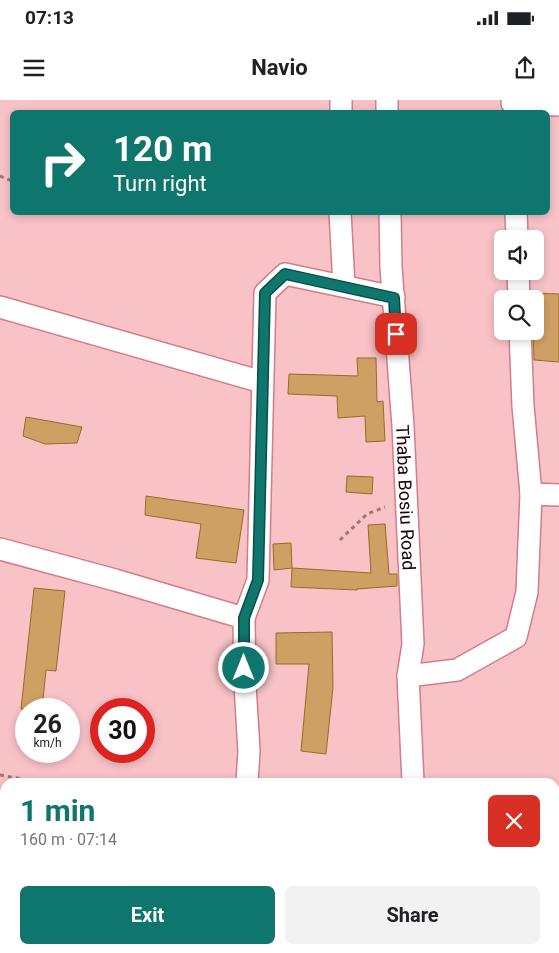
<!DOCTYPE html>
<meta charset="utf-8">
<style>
body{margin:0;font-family:Roboto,sans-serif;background:#f2f2f2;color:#202124;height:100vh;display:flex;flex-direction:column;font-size:19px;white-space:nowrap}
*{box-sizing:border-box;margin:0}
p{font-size:16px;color:#757577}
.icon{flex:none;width:28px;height:28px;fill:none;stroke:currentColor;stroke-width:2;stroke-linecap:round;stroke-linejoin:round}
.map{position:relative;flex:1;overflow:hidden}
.details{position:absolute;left:0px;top:678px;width:560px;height:176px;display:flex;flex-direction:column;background:#fff;border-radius:15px 15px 0 0;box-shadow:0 2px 8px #0003}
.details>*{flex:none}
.banner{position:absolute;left:10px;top:10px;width:540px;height:105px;border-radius:8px;box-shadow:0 2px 8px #0003;background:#0f766e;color:#fff;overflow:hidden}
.fabs{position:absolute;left:494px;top:130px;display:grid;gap:10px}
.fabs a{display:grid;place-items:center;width:50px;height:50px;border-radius:8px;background:#fff;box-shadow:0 2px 8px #0003;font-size:25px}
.speed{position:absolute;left:15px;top:598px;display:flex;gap:10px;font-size:25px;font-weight:700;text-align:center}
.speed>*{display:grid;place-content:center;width:65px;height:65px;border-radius:50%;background:#fff;box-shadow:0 2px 8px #0003;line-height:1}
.speed small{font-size:12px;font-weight:400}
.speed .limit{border:8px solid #d22;background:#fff;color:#111}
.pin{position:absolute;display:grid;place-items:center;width:42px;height:42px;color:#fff;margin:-21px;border-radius:10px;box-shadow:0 2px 8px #0006}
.me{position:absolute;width:55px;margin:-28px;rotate:0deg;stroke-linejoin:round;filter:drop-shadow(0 0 4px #0008)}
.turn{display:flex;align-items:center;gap:18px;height:105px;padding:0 20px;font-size:22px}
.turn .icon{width:65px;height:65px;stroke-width:2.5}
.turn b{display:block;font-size:35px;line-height:42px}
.round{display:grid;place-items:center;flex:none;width:52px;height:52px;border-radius:8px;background:#f2f2f2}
.summary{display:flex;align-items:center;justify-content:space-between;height:85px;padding:0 20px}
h1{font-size:30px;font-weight:700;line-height:38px;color:#0f766e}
.cta{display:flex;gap:10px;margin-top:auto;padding:10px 20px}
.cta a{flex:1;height:58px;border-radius:8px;background:#0f766e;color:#fff;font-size:20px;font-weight:700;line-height:58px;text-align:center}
.cta a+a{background:#f2f2f2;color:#202124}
.status{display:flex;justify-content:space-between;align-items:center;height:35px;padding:0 25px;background:#fff;direction:ltr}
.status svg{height:14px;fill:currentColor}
header{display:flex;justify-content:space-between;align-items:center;height:65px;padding:0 20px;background:#fff;font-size:22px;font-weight:700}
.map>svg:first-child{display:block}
</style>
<div class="status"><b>07:13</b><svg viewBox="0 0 49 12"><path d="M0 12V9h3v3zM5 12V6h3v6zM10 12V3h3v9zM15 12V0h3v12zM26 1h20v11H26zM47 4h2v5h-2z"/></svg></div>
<header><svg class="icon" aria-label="menu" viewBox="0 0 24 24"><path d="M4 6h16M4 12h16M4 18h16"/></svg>Navio<svg class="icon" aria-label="share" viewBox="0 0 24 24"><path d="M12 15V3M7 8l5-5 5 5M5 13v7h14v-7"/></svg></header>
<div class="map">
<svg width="559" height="853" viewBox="0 0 559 853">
<rect width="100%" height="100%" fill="#f8c2c7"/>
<g fill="#cfa064" stroke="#9a6a25">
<path d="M532,193L559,194V262L534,260L533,231H535V199H531Z"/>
<path d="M357,258H376L377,302L383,301L385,341L366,342L365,316L338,318L337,296L288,294L289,274L358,276Z"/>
<path d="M26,317L82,327L77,343L45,344L23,336Z"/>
<path d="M347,376L373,377L372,394L346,392Z"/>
<path d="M146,396L244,410L236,463L196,458L201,424L145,415Z"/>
<path d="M385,424L389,474H397V486L357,489V490L291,487L292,468L371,473L368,425Z"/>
<path d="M291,443L292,468L274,470L273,444Z"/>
<path d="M34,488L65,491L56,571L46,570L42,609H21Z"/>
<path d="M332,532L333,587L326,654L301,651L309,564H276V533Z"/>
</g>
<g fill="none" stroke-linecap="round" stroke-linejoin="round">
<g stroke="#d17e88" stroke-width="24">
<g id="minor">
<path d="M387,0V12"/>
<path d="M512,3L559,5"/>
<path d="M341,12V0"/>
<path d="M340,112L344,186"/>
<path id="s1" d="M390,112L391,167L403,326L413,544L408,576L413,682"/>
<path d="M516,112L517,139"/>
<path d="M518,171L519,199"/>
<path d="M0,207L262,282"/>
<path d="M531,394L559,395"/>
<path d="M0,449L115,480L244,518L258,480L265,193L285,174L394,197"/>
<path d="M244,518L245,585L249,651L247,682"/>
<path d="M408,576L457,570L516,537L527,492L531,394L523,306L520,231"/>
<path d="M0,774L5,812"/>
<path d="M555,817H559"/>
<path d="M10,849V853"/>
<path d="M410,853V849"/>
</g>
</g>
<g stroke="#a0757a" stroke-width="3" stroke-dasharray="4 4" stroke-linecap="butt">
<path d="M0,76L12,81"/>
<path d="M340,440L367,414L385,407"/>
<path d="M0,675L39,682"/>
</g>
<use href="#minor" stroke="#fff" stroke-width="21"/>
</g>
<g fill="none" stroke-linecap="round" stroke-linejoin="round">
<g stroke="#0a4d48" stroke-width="12">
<path id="route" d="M244,568V518L258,480L265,193L285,174L394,198L396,234"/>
</g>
<use href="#route" stroke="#0f766e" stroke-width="9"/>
</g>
<g text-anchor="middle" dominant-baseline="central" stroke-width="4" stroke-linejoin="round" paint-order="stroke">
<g font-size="18" fill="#1d0206" stroke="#f8c2c7">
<text stroke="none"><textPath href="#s1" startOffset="286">Thaba Bosiu Road</textPath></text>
</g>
</g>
</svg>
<div class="fabs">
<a><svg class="icon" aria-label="sound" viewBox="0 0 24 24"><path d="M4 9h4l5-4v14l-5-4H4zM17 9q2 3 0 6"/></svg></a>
<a><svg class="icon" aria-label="search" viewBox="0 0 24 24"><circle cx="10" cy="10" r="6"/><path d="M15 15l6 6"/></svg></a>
</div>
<div class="speed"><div>26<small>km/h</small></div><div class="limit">30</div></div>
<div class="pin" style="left:396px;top:234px;background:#d93025"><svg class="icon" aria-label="arrive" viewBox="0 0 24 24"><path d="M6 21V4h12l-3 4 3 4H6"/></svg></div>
<svg class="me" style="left:244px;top:568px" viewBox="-20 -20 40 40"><circle r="17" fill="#0f766e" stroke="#fff" stroke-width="3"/><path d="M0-11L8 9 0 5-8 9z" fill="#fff"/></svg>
<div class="banner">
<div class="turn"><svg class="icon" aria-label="right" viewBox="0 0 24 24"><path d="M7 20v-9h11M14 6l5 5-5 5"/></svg><div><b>120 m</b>Turn right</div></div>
</div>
<section class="details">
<div class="summary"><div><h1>1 min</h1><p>160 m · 07:14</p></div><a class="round" style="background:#d93025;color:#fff"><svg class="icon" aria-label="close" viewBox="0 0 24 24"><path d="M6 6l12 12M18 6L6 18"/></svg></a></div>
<div class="cta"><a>Exit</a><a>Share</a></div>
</section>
</div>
